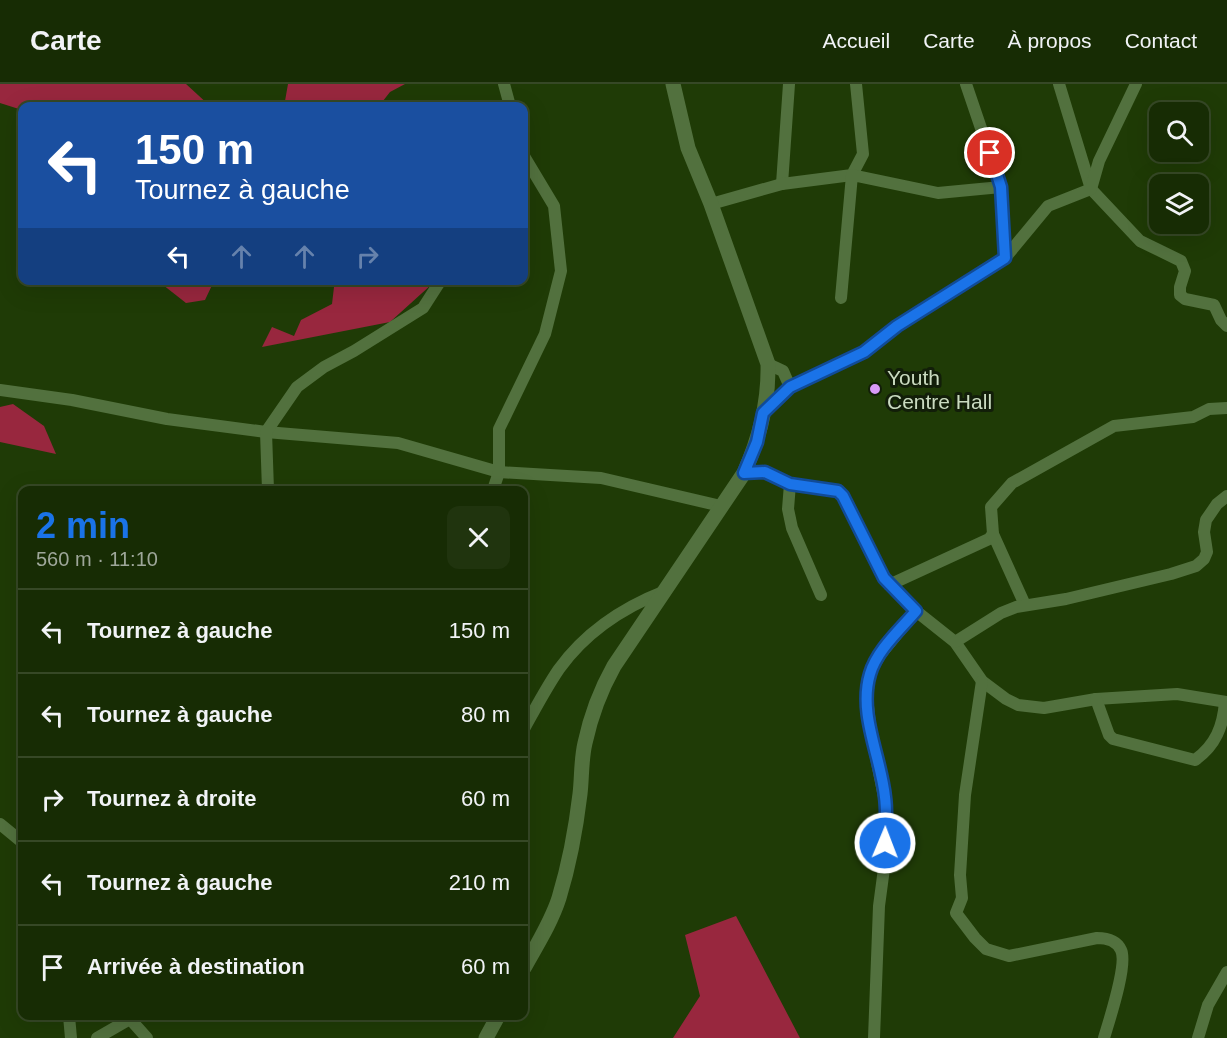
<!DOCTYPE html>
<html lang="fr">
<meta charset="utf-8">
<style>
body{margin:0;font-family:Arial,sans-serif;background:#20340e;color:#f1f3f6;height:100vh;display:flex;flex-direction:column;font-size:22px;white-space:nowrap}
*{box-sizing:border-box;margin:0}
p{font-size:20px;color:#9ea79a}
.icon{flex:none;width:33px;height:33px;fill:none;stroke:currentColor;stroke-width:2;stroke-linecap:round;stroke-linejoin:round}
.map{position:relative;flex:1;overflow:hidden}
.side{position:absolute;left:18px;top:402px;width:510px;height:534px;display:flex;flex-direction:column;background:#172c04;border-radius:12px;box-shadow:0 6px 24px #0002,0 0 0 2px #364826}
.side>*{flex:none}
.top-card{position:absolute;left:18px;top:18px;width:510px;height:183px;border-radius:12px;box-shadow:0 6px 24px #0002,0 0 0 2px #364826;background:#1a4fa0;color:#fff;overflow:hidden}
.fabs{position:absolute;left:1149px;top:18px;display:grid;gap:12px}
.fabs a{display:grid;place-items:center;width:60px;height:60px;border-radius:12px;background:#172c04;box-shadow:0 6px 24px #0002,0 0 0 2px #364826;font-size:30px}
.pin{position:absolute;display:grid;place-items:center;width:51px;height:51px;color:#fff;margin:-26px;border:3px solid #fff;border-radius:50%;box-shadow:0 2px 6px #0007}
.me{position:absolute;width:66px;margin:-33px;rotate:1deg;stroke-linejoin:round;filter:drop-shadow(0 0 4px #0008)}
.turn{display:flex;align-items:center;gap:21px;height:126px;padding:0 18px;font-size:27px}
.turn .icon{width:78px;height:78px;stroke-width:2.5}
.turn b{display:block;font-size:42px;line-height:51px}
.lanes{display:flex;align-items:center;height:57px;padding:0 18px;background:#0003;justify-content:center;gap:30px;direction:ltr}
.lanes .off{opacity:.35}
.round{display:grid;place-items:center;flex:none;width:63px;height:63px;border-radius:12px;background:#20340e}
.headline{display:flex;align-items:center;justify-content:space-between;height:102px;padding:0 18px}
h1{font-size:36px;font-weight:700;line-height:45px;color:#1a73e8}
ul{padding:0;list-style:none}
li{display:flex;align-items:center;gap:18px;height:84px;padding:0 18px;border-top:2px solid #364826}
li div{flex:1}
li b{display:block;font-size:22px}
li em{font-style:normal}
header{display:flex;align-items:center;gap:36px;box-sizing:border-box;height:84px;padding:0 30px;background:#172c04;border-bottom:2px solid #364826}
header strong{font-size:28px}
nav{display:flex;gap:33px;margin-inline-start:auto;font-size:21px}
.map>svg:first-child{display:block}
</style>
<header>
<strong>Carte</strong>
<nav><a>Accueil</a><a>Carte</a><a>À propos</a><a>Contact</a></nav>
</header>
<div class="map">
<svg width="1227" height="954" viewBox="0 0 1227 954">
<rect width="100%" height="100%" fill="#1f3b06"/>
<g fill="#98273e">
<path d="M0,0H186L210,22H22V26L0,19Z"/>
<path d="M288,0H405L390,8L379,22H287L285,17Z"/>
<path d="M100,196H214V197L205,216L186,219L158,197Z"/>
<path d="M329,197H432V200L390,238L262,263L272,243L294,252L301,236L332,220L334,203Z"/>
<path d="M13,320L44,342L56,370L0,358V323Z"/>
<path d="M736,832L800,954H673L700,912L685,851Z"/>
</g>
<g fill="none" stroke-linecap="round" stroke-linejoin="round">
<g stroke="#52713e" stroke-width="12">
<path d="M504,0L510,22"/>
<path d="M966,0L1001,103L1005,174"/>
<path d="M1059,0L1091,105L1140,157L1181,177L1185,187L1180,203V211L1185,215L1214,221L1221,236L1227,242"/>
<path d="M782,100L789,0"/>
<path d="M711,120L782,100L852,91L863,70L856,0"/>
<path d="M841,214L852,91L938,109L1001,103"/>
<path d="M768,280L783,287L790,303"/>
<path d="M0,306L72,316L167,335L266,348L398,359L499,388L601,394L721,422"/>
<path d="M763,329L790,303L864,268L897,242L1005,174L1048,122L1091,105L1099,77L1136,0"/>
<path d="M744,389L765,388L790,400L838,407L843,412L884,494L916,527L955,558L982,597L1006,615L1018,621L1044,624L1096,615L1177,610L1227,618"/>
<path d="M790,400L788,425L792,444L821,511"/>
<path d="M268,406L266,348L297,303L324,283L354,267L423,224L441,196"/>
<path d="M493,406L499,388V345L545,250L561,187L554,122L524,72"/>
<path d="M889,501L989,455L993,450"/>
<path d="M1025,521L993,450L991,423L1012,399L1114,342L1193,333L1209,325L1227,324"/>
<path d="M955,558L1001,529L1016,523L1066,515L1171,490L1196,482L1204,475L1207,468L1204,448L1206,436L1217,420L1227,412"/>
<path d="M982,597L965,711L960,791L962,814L956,829L975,854L986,865L1009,872L1097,854C1107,854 1117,857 1121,866C1128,880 1109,937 1104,954"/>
<path d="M1096,615L1109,651L1113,655L1195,676C1216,661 1223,642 1225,618"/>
<path d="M524,645C535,625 546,604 559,585C585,549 624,523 665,507"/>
<path d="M0,740L22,758"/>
<path d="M69,932L71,954"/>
<path d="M130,935L147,954"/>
<path d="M97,954L135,932"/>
<path d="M874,954L879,822L885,777L886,723L871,649L867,613L870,589L880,571L916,527"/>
<path d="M1198,954L1208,921L1227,888"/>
</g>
<g stroke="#52713e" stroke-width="15">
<path d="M524,884C536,862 551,839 559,814C569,781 576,744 580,710C582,693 581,676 585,659C591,631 600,607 614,582L744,389C760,353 769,319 768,280L711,120L688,64L673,0"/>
<path d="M486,954L498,932"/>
</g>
</g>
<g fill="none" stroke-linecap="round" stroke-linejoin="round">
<g stroke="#114b97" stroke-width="15">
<path id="route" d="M885,759C886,744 887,728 885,713C881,673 858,630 870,590C877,566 900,546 916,527L884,494L843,412L838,407L790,400L765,388L744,389L757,358L763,329L790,303L864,268L897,242L1005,174L1001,103L990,69"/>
</g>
<use href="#route" stroke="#1a73e8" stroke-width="10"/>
</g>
<circle fill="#d99af8" stroke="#121e09" stroke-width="2" cx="875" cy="305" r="6"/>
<g text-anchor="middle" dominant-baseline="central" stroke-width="6" stroke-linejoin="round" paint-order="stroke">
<g font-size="21" fill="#cadbc0" stroke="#121e09" text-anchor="start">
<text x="887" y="293">Youth<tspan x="887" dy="24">Centre Hall</tspan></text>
</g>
</g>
</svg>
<div class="fabs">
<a><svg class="icon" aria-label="search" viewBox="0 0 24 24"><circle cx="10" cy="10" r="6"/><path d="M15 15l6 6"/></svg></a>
<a><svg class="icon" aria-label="layers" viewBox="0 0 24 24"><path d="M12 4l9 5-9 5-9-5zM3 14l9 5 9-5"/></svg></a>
</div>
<div class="pin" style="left:990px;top:69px;background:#d93025"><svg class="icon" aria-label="arrive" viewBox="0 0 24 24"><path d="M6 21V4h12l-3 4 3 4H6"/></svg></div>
<svg class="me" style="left:885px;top:759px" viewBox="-20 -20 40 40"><circle r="17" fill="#1a73e8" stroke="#fff" stroke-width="3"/><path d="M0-11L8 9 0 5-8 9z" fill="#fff"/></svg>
<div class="top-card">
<div class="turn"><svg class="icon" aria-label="left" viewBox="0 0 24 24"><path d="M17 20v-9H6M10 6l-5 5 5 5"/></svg><div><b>150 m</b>Tournez à gauche</div></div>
<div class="lanes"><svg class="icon" aria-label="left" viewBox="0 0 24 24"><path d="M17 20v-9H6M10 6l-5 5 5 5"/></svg><svg class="icon off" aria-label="ahead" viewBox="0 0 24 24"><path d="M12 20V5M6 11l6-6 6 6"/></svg><svg class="icon off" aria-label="ahead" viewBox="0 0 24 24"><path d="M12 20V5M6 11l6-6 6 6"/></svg><svg class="icon off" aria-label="right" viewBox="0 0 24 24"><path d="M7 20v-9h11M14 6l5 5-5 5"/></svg></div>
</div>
<section class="side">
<div class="headline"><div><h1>2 min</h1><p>560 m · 11:10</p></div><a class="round"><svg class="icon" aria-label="close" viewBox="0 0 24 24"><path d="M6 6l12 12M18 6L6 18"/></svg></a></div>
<ul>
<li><svg class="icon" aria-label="left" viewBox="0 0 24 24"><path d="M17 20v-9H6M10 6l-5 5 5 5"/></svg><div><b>Tournez à gauche</b></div><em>150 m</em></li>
<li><svg class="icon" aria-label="left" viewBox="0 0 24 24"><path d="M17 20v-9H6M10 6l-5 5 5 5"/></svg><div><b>Tournez à gauche</b></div><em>80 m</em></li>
<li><svg class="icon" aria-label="right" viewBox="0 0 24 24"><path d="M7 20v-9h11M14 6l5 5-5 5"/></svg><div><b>Tournez à droite</b></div><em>60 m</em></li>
<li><svg class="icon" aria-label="left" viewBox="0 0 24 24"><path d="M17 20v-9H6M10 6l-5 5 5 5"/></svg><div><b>Tournez à gauche</b></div><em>210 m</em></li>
<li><svg class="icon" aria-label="arrive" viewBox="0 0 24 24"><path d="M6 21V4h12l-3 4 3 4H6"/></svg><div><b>Arrivée à destination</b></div><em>60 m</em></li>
</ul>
</section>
</div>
